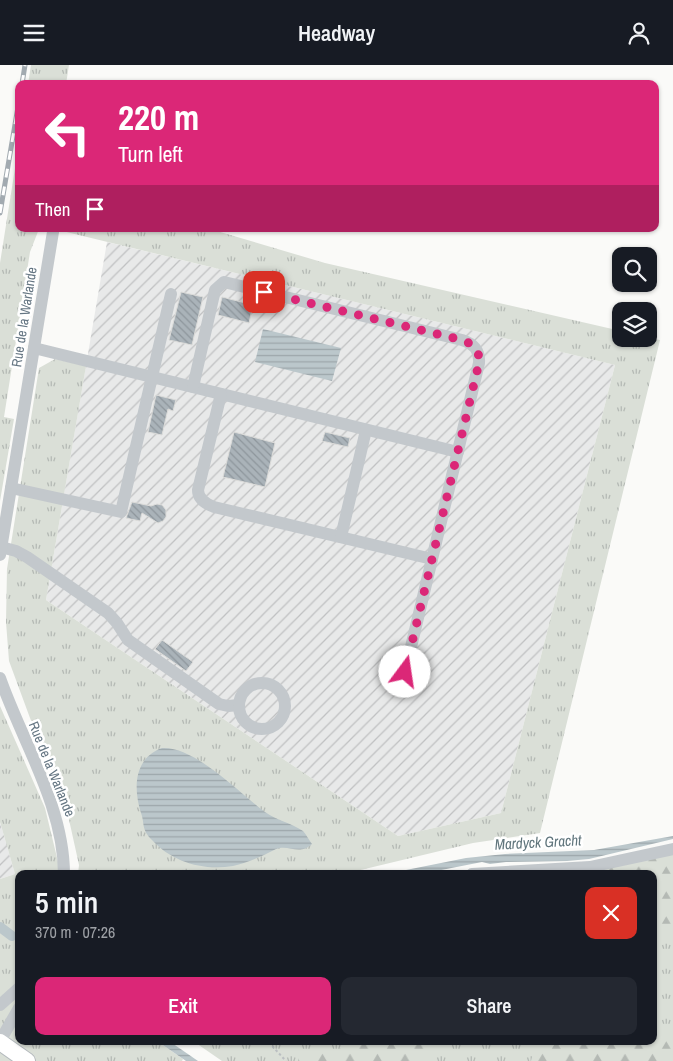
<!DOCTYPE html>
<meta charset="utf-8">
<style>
body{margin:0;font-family:"Archivo Narrow",sans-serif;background:#242831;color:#f1f3f6;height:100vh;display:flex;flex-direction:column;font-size:19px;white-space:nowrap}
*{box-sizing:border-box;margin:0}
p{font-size:16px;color:#9ea1a6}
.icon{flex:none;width:28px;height:28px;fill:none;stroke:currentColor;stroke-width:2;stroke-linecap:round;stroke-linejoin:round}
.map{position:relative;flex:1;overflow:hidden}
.details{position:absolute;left:15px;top:805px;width:642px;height:175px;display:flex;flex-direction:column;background:#171b24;border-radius:10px;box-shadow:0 1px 4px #0004}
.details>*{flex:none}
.banner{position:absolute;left:15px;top:15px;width:644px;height:152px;border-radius:10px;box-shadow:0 1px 4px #0004;background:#db2777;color:#fff;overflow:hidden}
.tools{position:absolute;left:612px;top:182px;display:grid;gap:10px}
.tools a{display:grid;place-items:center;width:45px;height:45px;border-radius:10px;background:#171b24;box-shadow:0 1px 4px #0004;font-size:25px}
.pin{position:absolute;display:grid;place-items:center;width:42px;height:42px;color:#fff;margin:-21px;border-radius:10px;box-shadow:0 2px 8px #0006}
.me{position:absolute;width:55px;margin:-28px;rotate:14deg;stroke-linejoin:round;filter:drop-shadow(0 0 4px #0008)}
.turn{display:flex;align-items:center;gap:18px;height:105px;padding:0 20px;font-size:22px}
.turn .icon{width:65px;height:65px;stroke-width:2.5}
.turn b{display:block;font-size:35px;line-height:42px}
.then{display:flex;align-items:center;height:48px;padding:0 20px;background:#0003;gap:10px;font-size:19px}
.round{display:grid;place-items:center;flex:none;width:52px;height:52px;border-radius:10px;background:#242831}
.headline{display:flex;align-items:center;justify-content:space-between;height:85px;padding:0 20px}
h1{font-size:30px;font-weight:600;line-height:38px}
.action{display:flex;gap:10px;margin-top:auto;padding:10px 20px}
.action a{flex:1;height:58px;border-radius:10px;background:#db2777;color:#fff;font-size:20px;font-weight:600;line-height:58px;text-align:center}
.action a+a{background:#242831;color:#f1f3f6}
header{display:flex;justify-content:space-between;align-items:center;height:65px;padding:0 20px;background:#171b24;font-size:22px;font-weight:600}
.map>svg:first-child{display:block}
</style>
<header><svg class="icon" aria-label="menu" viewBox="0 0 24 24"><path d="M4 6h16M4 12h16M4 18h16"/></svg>Headway<svg class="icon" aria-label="person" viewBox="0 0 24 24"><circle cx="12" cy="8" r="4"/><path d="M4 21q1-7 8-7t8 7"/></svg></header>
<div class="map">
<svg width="673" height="996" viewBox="0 0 673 996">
<defs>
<pattern id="industrial-furrows" width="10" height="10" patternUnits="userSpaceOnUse" patternTransform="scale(1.25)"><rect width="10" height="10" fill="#e8e9e9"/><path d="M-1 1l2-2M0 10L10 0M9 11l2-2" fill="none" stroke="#c0c1c2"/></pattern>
<pattern id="grass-tufts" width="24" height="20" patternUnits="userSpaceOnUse" patternTransform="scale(1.25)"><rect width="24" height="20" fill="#dadfd7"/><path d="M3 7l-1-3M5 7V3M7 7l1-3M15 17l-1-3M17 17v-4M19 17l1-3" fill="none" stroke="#b4b9b4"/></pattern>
<pattern id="forest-firs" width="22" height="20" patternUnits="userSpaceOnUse" patternTransform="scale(1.25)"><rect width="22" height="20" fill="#dadfd7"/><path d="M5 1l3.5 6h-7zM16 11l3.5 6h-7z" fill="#b4b9b4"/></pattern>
<pattern id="water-rules" width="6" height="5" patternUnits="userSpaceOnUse" patternTransform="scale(1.25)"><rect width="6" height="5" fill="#bbc7cb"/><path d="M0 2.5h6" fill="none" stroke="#9ca6aa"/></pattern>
<pattern id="building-back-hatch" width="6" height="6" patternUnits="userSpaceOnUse" patternTransform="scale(1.25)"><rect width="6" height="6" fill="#aab3b9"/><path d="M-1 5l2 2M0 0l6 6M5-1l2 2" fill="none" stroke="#8e969c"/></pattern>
</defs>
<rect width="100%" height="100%" fill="#fafaf8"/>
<g fill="url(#industrial-furrows)">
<path d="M107,177L615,300L501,748L398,771L46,535Z"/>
<path d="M0,757L15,809L0,814Z"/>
</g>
<g fill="url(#grass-tufts)">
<path d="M31,0H69L66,19H28Z"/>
<path d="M19,78V164H39L30,187L4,352L14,354L0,436V198Z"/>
<path d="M54,164H210L325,198L621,266V274L649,273L660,275L540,768L473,778L344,809H78L79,800L66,741L30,653L9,596L6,557L7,504L39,303L55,294L86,301L46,535L398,771L501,748L615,300Z"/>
<path d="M0,641L45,743L60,805L59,809H19V976H157L183,994L182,996H0V814L15,809L0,757Z"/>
<path d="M673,789V996H222L193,976H654V809Z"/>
</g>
<g fill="url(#forest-firs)">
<path d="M673,789V865L654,869V809H528Z"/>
<path d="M673,969V996H531L534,984L543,976H654V972Z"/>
<path d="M376,976H436L438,981L417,996H298V988C324,984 351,985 376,976Z"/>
</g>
<g fill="url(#water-rules)">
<path d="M263,264L341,283L332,316L255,297Z"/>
<path d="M162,683C195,681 239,728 265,747C276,755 291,758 303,766C306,769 309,775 312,779C299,791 289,779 276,784C262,791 248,798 233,801C203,806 172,797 152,775C141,764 145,759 141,748C133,723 134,693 162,683Z"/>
<path d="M673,771V774L589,794L567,796L506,797L490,799L482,797L421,809H386L466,793L505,789L594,785Z"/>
<path d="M157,976H169L198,996H186Z"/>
</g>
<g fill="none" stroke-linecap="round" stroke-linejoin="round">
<path stroke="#bbc7cb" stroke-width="10" d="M0,862L12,871"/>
</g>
<g fill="url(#building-back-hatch)" stroke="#dcdcda">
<path d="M181,227L203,232L192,280L169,275Z"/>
<path d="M222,232L253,240L249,258L218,250Z"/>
<path d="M156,330L176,335L173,346L168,344L162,370L148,367Z"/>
<path d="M234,367L275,378L265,422L223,412Z"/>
<path d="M325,367L350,373L348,382L322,376Z"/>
<path d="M132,437L151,441L157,439L162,440L166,445V452L163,456L158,458L142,448L140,456L126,453Z"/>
<path d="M162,575L193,597L186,606L155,584Z"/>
</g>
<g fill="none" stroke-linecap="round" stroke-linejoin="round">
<g stroke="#b5babe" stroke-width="18">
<path id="major" d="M0,977L27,996"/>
</g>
<path stroke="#bbbfc2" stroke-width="2" stroke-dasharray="2.5 2.5" stroke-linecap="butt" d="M272,976L273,982L286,996"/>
<g stroke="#c3c8cc" stroke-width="12">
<path d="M34,283L458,387"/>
<path d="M193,322L215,225L224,217L462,275C474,279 480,285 479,298L405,607"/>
<path d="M221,329L198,425C198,434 206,439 214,442L432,494"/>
<path d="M11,423L121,447L171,229"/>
<path d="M341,472L366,365"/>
<path d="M1,482L16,486L27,492L108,548L117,558L128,575L219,639L228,641L239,640"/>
<path d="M0,490L53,167"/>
<path d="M0,613C22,676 64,741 64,809"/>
<circle cx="262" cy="641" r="23"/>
<path d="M472,809L590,802L673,784"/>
<path d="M0,940L19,923"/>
<path d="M0,976L19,943"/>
</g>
<use href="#major" stroke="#fff" stroke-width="16"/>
<g stroke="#a2aab0" stroke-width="5">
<g id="rail">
<path d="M22,19L25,0"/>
<path d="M0,148L19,36"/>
</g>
</g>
<use href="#rail" stroke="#fff" stroke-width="3" stroke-dasharray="9" stroke-linecap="butt"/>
</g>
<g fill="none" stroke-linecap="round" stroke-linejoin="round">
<path stroke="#db2777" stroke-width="9" stroke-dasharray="0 16.2" d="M264,227L462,275C473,279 480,285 479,298L405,607"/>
</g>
<g text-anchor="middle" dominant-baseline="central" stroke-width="5" stroke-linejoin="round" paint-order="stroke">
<g font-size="14" fill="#657683" stroke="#fff">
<text transform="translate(24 252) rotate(-81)">Rue de la Warlande</text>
<text transform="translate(52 704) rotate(68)">Rue de la Warlande</text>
</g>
<g font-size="15" font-style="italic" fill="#60757c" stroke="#fff">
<text transform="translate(538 777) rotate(-3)">Mardyck Gracht</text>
</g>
</g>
</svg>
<div class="tools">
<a><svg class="icon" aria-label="search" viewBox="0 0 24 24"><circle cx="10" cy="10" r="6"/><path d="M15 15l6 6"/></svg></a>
<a><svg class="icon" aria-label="layers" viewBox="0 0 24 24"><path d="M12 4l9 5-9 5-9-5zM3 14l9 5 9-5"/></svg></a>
</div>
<div class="pin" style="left:264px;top:227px;background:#d93025"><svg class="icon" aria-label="arrive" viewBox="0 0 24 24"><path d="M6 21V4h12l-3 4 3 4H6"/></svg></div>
<svg class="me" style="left:405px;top:607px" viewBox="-20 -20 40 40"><circle r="19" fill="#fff"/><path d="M0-13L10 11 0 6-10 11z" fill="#db2777"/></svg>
<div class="banner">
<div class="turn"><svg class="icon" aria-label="left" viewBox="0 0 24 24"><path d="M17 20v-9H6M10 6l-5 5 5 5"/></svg><div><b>220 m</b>Turn left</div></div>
<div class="then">Then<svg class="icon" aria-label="arrive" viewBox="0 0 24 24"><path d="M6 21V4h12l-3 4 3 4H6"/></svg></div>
</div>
<section class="details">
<div class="headline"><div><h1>5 min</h1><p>370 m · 07:26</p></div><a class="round" style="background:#d93025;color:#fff"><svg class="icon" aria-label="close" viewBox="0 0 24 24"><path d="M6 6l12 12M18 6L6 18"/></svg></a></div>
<div class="action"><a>Exit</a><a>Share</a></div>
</section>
</div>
